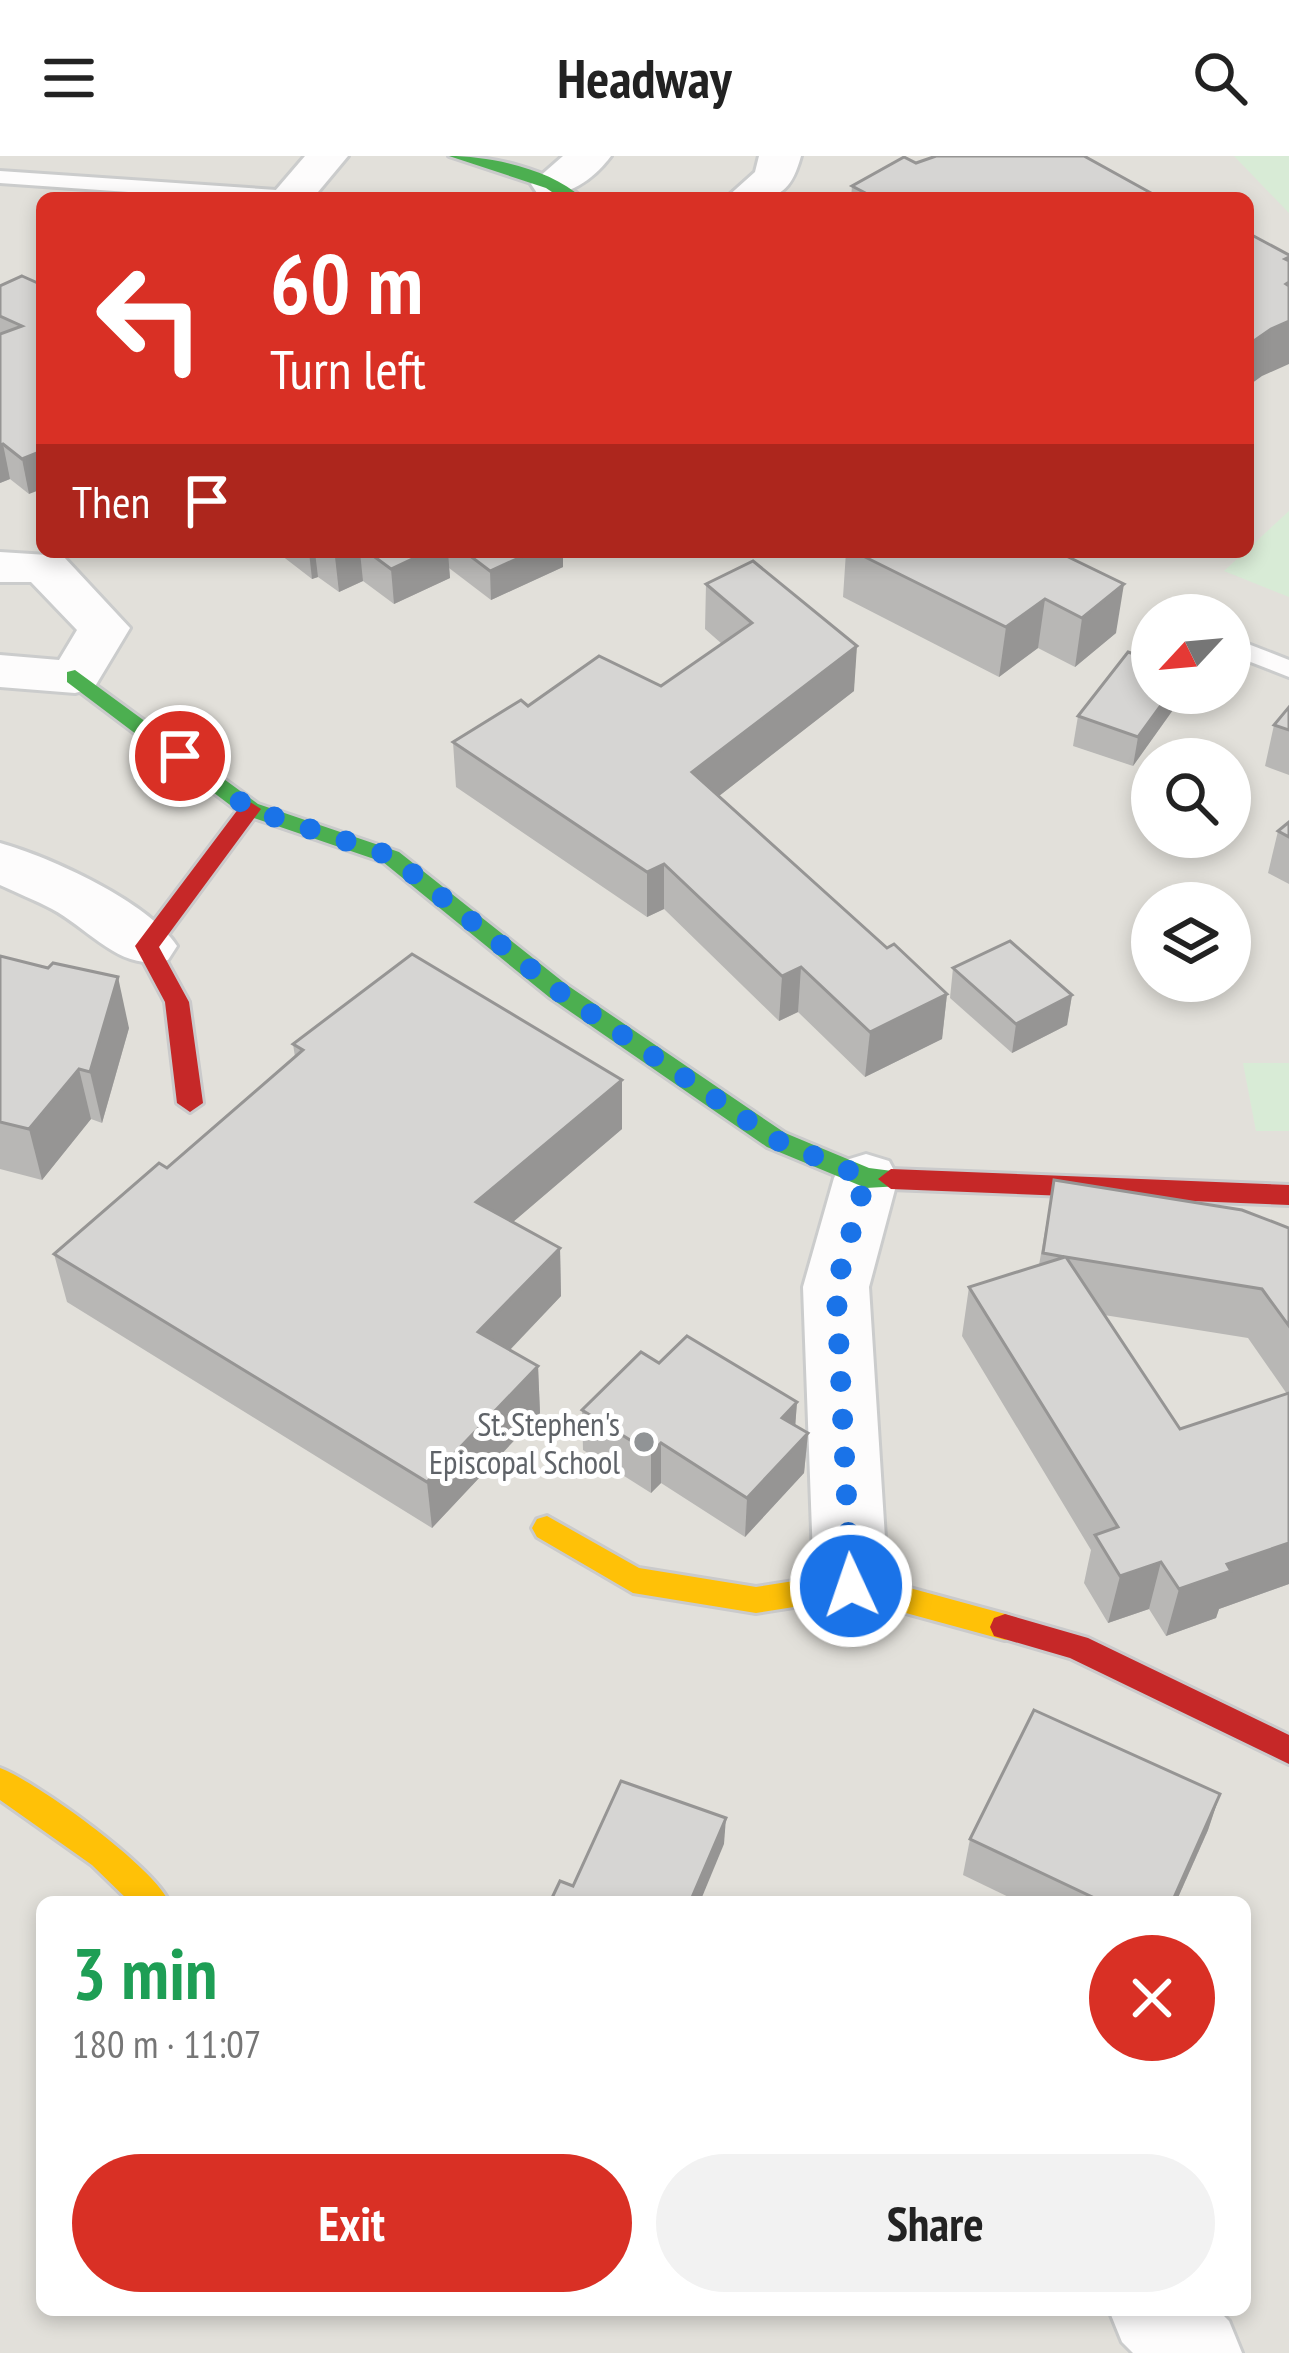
<!DOCTYPE html>
<meta charset="utf-8">
<style>
body{margin:0;font-family:"PT Sans Narrow",sans-serif;background:#f2f2f2;color:#222;height:100vh;display:flex;flex-direction:column;font-size:45px;white-space:nowrap}
*{box-sizing:border-box;margin:0}
p{font-size:39px;color:#767676}
.icon{flex:none;width:66px;height:66px;fill:none;stroke:currentColor;stroke-width:2;stroke-linecap:round;stroke-linejoin:round}
.map{position:relative;flex:1;overflow:hidden}
.side{position:absolute;left:36px;top:1740px;width:1215px;height:420px;display:flex;flex-direction:column;background:#fff;border-radius:18px;box-shadow:0 6px 18px #0003}
.side>*{flex:none}
.banner{position:absolute;left:36px;top:36px;width:1218px;height:366px;border-radius:18px;box-shadow:0 6px 18px #0003;background:#d93025;color:#fff;overflow:hidden}
.needle{width:78px;rotate:244deg}
.fabs{position:absolute;left:1131px;top:438px;display:grid;gap:24px}
.fabs a{display:grid;place-items:center;width:120px;height:120px;border-radius:50%;background:#fff;box-shadow:0 6px 18px #0003;font-size:60px}
.pin{position:absolute;display:grid;place-items:center;width:102px;height:102px;color:#fff;margin:-51px;border:6px solid #fff;border-radius:50%;box-shadow:0 3px 12px #0007}
.me{position:absolute;width:132px;margin:-66px;rotate:357deg;stroke-linejoin:round;filter:drop-shadow(0 0 9px #0008)}
.turn{display:flex;align-items:center;gap:42px;height:252px;padding:0 36px;font-size:54px}
.turn .icon{width:156px;height:156px;stroke-width:2.5}
.turn b{display:block;font-size:84px;line-height:102px}
.then{display:flex;align-items:center;height:114px;padding:0 36px;background:#0003;gap:24px;font-size:45px}
.round{display:grid;place-items:center;flex:none;width:126px;height:126px;border-radius:63px;background:#f2f2f2}
.summary{display:flex;align-items:center;justify-content:space-between;height:204px;padding:0 36px}
h1{font-size:72px;font-weight:800;line-height:90px;color:#1e9e55}
.button{display:flex;gap:24px;margin-top:auto;padding:24px 36px}
.button a{flex:1;height:138px;border-radius:72px;background:#d93025;color:#fff;font-size:48px;font-weight:800;line-height:138px;text-align:center}
.button a+a{background:#f2f2f2;color:#222}
header{display:flex;justify-content:space-between;align-items:center;height:156px;padding:0 36px;background:#fff;font-size:54px;font-weight:800}
.map>svg:first-child{display:block}
</style>
<header><svg class="icon" aria-label="menu" viewBox="0 0 24 24"><path d="M4 6h16M4 12h16M4 18h16"/></svg>Headway<svg class="icon" aria-label="search" viewBox="0 0 24 24"><circle cx="10" cy="10" r="6"/><path d="M15 15l6 6"/></svg></header>
<div class="map">
<svg width="1289" height="2197" viewBox="0 0 1289 2197">
<rect width="100%" height="100%" fill="#efeeea"/>
<path fill="#e2e0da" fill-rule="evenodd" d="M0,0H1289V2197H0ZM42,42H1248V396H42ZM1152,459H1230V537H1152ZM1152,603H1230V681H1152ZM1152,747H1230V825H1152ZM42,1746H1245V2154H42Z"/>
<g fill="#d8ebd6">
<path d="M1234,0H1289V57Z"/>
<path d="M1289,355V441L1224,415Z"/>
<path d="M1243,907H1289V975H1256Z"/>
</g>
<g fill="none" stroke-linecap="round" stroke-linejoin="round">
<g stroke="#cbcccc" stroke-width="6">
<g id="lane">
<path d="M0,15L291,35L302,41L214,42L0,27Z"/>
<path d="M1230,481L1289,504V521L1230,498Z"/>
</g>
</g>
<g stroke="#cbcccc" stroke-width="6">
<g id="street">
<path d="M305,0H348L313,42H269Z"/>
<path d="M563,0H611C594,23 565,44 537,37L531,28Z"/>
<path d="M759,0H801C788,48 769,42 726,42L755,16Z"/>
<path d="M0,396L63,400L130,472L94,532L75,537L0,531V499L59,504L77,474L31,426H0Z"/>
<path d="M0,687C50,701 149,746 177,790L168,804C121,817 91,774 52,753C35,744 17,737 0,729Z"/>
<path d="M866,998L889,1005L898,1022L869,1131L888,1429L877,1451L851,1460L825,1451L814,1429L803,1131L834,1022L843,1005Z"/>
<path d="M1109,2154H1218L1229,2165L1242,2197H1133L1122,2186Z"/>
</g>
</g>
<g stroke="#cacacb" stroke-width="6">
<g id="fast">
<path d="M449,0C490,0 551,13 582,42H561L546,32Z"/>
<path d="M75,514L258,648L399,696L567,829L785,977L869,1012L900,1016L904,1023L900,1030L866,1032L767,991L549,841L383,706L242,658L67,526V516Z"/>
</g>
</g>
<g stroke="#cacacb" stroke-width="6">
<g id="slow">
<path d="M547,1360L639,1412L756,1431L851,1416L1005,1458L1016,1462L1020,1471L1016,1480L1005,1484L851,1442L756,1457L633,1437L537,1381L532,1372L537,1363Z"/>
<path d="M0,1612C37,1626 154,1711 169,1746H130L92,1709L0,1644Z"/>
</g>
</g>
<g stroke="#cacacb" stroke-width="6">
<g id="jam">
<path d="M250,646L261,653L159,791L189,846L203,947L190,956L177,947L165,846L135,790L242,648Z"/>
<path d="M891,1013L1289,1029V1049L891,1033L878,1023Z"/>
<path d="M1005,1458L1088,1482L1289,1579V1608L1070,1502L994,1480L990,1471L994,1462Z"/>
</g>
</g>
<use href="#lane" fill="#fdfcfc" fill-rule="evenodd"/>
<use href="#street" fill="#fdfcfc" fill-rule="evenodd"/>
<use href="#fast" fill="#4caf50" fill-rule="evenodd"/>
<use href="#slow" fill="#ffc107" fill-rule="evenodd"/>
<use href="#jam" fill="#c62828" fill-rule="evenodd"/>
</g>
<g fill="#b8b7b5" fill-rule="evenodd">
<path d="M916,7L1160,42H851L852,30Z"/>
<path d="M22,120L29,338L10,323L0,327V130Z"/>
<path d="M277,396H563V411L491,444L449,412L450,422L394,448L363,425L339,436L318,421L312,423Z"/>
<path d="M846,396H1058L1116,477L1075,511L1038,492L999,521L843,441Z"/>
<path d="M706,428L854,535L719,640L887,792L947,838L942,883L865,921L798,856L779,865L664,753L647,761L456,631L453,586L528,550L661,530L722,488L705,473Z"/>
<path d="M1152,537H1182L1180,544L1133,610L1073,590L1078,560Z"/>
<path d="M1289,551V619L1265,610L1274,569Z"/>
<path d="M1289,666V728L1268,717L1278,675Z"/>
<path d="M0,800L129,872L102,967L91,963L42,1024L0,1013Z"/>
<path d="M953,812L1072,839L1067,869L1012,897L950,842Z"/>
<path d="M293,888L622,973L513,1066L560,1092L561,1140L510,1194L538,1210L540,1257L432,1372L67,1146L54,1098L167,1012L295,901Z"/>
<path d="M1054,1024L1289,1072V1428L1219,1453L1216,1462L1166,1480L1149,1453L1108,1467L1084,1427L1091,1394L962,1180L969,1131L1039,1109ZM1104,1159L1248,1182L1287,1238L1180,1273Z"/>
<path d="M659,1207L797,1246L795,1270L808,1277L804,1317L745,1381L661,1327L651,1337L583,1294L582,1254Z"/>
<path d="M1220,1638L1208,1674L1176,1746H1019L963,1719L970,1683Z"/>
</g>
<g fill="#969594">
<path d="M1289,101V208L1262,220L1248,230V189L1285,103Z"/>
<path d="M3,288L10,323L0,327V289Z"/>
<path d="M42,295V333L29,338L22,303Z"/>
<path d="M309,396H315L318,421L312,423Z"/>
<path d="M346,396H360L363,425L339,436L335,401Z"/>
<path d="M427,396H448L450,422L394,448L391,413Z"/>
<path d="M532,396H563V411L491,444L490,415Z"/>
<path d="M1124,428L1116,477L1075,511L1082,462Z"/>
<path d="M1045,443L1038,492L999,521L1006,471Z"/>
<path d="M857,490L854,535L692,661V616Z"/>
<path d="M1170,537H1182L1180,544L1133,610L1138,581Z"/>
<path d="M664,708V753L647,761V716Z"/>
<path d="M801,811L798,856L779,865L782,820Z"/>
<path d="M118,821L129,872L102,967L90,916Z"/>
<path d="M947,838L942,883L865,921L870,876Z"/>
<path d="M1072,839L1067,869L1012,897L1016,868Z"/>
<path d="M79,913L91,963L42,1024L29,973Z"/>
<path d="M622,924V973L480,1094L476,1046Z"/>
<path d="M560,1092L561,1140L482,1223L478,1176Z"/>
<path d="M538,1210L540,1257L432,1372L427,1326Z"/>
<path d="M797,1246L794,1286L782,1262Z"/>
<path d="M808,1277L804,1317L745,1381L747,1342Z"/>
<path d="M661,1287V1327L651,1337V1297Z"/>
<path d="M1289,1387V1428L1219,1453L1216,1462L1166,1480L1179,1433L1227,1408Z"/>
<path d="M1161,1406L1149,1453L1108,1467L1120,1420Z"/>
<path d="M1220,1638L1208,1674L1176,1746H1172Z"/>
<path d="M726,1662L724,1688L700,1746H690Z"/>
</g>
<g fill="#d6d5d3" stroke="#969594" stroke-width="3">
<path d="M936,0H1084L1160,42H875L852,30L904,1L916,7Z"/>
<path d="M1248,77L1289,99V101L1285,103L1289,105V126L1286,128L1289,130V165L1271,173L1248,189Z"/>
<path d="M22,120L42,129V295L22,303L3,288L0,289V178L22,170L0,160V130Z"/>
<path d="M368,396H427L391,413Z"/>
<path d="M465,396H532L490,415Z"/>
<path d="M855,396H1058L1124,428L1082,462L1045,443L1006,471Z"/>
<path d="M753,405L857,490L692,616L887,792L894,788L947,838L870,876L801,811L782,820L664,708L647,716L453,586L521,544L528,550L599,500L661,530L752,467L706,428Z"/>
<path d="M1128,496L1152,504V537H1170L1138,581L1078,560Z"/>
<path d="M1289,551V574L1274,569Z"/>
<path d="M1289,666V681L1278,675Z"/>
<path d="M1010,785L1072,839L1016,868L953,812Z"/>
<path d="M412,798L622,924L476,1046L560,1092L478,1176L538,1210L427,1326L54,1098L159,1007L167,1012L303,894L293,888Z"/>
<path d="M0,800L48,812L53,807L118,821L90,916L79,913L29,973L0,966Z"/>
<path d="M1054,1024L1242,1054L1289,1072V1170L1262,1133L1066,1101L1180,1273L1289,1237V1387L1227,1408L1231,1415L1179,1433L1161,1406L1120,1420L1095,1379L1118,1371L969,1131L1065,1101L1043,1097Z"/>
<path d="M687,1180L797,1246L782,1262L808,1277L747,1342L661,1287L651,1297L582,1254L641,1196L659,1207Z"/>
<path d="M1034,1554L1220,1638L1172,1746H1103L970,1683Z"/>
<path d="M621,1625L726,1662L690,1746H550L560,1725L573,1730Z"/>
</g>
<g fill="none" stroke-linecap="round" stroke-linejoin="round">
<path stroke="#1a73e8" stroke-width="21" stroke-dasharray="0 37.8" d="M180,600L250,653L391,700L558,835L776,984L866,1022L836,1131L851,1430"/>
</g>
<circle fill="#919496" stroke="#fff" stroke-width="4.5" cx="644" cy="1286" r="12"/>
<g text-anchor="middle" dominant-baseline="central" stroke-width="10" stroke-linejoin="round" paint-order="stroke">
<g font-size="33" fill="#5f6368" stroke="#fff" text-anchor="end">
<text x="620" y="1267">St. Stephen's<tspan x="620" dy="38">Episcopal School</tspan></text>
</g>
</g>
</svg>
<div class="fabs">
<a><svg class="needle" viewBox="-14 -14 28 28"><path d="M0-13l5 13h-10z" fill="#e53935"/><path d="M0 13l5-13h-10z" fill="#767676"/></svg></a>
<a><svg class="icon" aria-label="search" viewBox="0 0 24 24"><circle cx="10" cy="10" r="6"/><path d="M15 15l6 6"/></svg></a>
<a><svg class="icon" aria-label="layers" viewBox="0 0 24 24"><path d="M12 4l9 5-9 5-9-5zM3 14l9 5 9-5"/></svg></a>
</div>
<div class="pin" style="left:180px;top:600px;background:#d93025"><svg class="icon" aria-label="arrive" viewBox="0 0 24 24"><path d="M6 21V4h12l-3 4 3 4H6"/></svg></div>
<svg class="me" style="left:851px;top:1430px" viewBox="-20 -20 40 40"><circle r="17" fill="#1a73e8" stroke="#fff" stroke-width="3"/><path d="M0-11L8 9 0 5-8 9z" fill="#fff"/></svg>
<div class="banner">
<div class="turn"><svg class="icon" aria-label="left" viewBox="0 0 24 24"><path d="M17 20v-9H6M10 6l-5 5 5 5"/></svg><div><b>60 m</b>Turn left</div></div>
<div class="then">Then<svg class="icon" aria-label="arrive" viewBox="0 0 24 24"><path d="M6 21V4h12l-3 4 3 4H6"/></svg></div>
</div>
<section class="side">
<div class="summary"><div><h1>3 min</h1><p>180 m · 11:07</p></div><a class="round" style="background:#d93025;color:#fff"><svg class="icon" aria-label="close" viewBox="0 0 24 24"><path d="M6 6l12 12M18 6L6 18"/></svg></a></div>
<div class="button"><a>Exit</a><a>Share</a></div>
</section>
</div>
